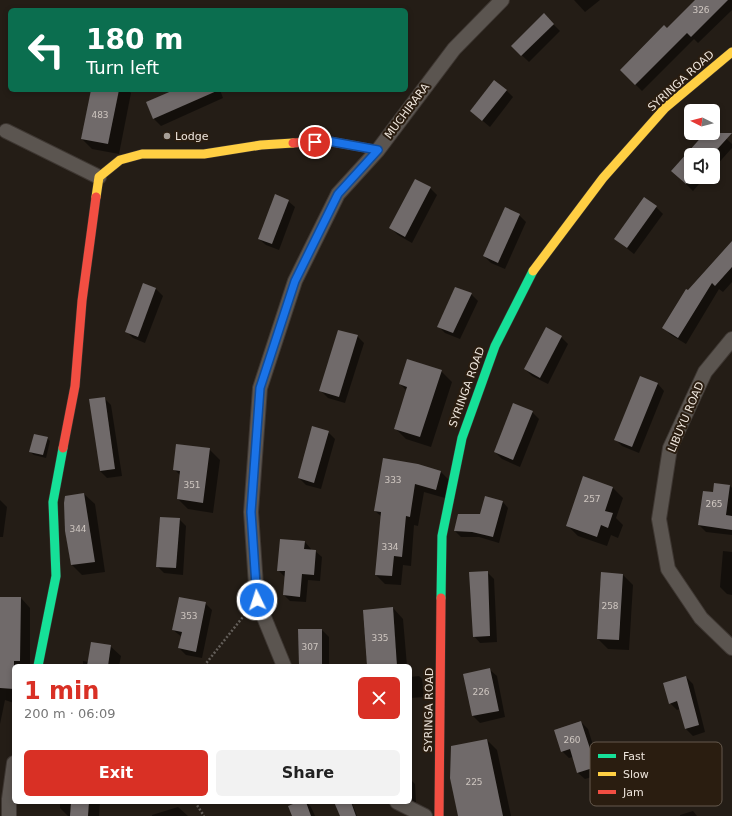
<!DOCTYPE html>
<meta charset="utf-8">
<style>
body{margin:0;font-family:"DejaVu Sans",sans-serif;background:#f2f2f2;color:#222;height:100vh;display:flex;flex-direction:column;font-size:15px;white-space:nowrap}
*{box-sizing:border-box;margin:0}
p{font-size:13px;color:#767676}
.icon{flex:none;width:22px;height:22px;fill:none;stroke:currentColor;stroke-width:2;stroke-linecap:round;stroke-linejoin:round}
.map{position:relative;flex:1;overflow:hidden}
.details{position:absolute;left:12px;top:664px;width:400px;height:140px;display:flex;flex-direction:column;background:#fff;border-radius:6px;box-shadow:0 2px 6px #0003}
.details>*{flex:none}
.top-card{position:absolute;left:8px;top:8px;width:400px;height:84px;border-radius:6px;box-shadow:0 2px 6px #0003;background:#0b6e4f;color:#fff;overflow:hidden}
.needle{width:26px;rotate:276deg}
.buttons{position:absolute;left:684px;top:104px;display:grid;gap:8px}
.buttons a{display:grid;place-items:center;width:36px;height:36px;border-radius:6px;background:#fff;box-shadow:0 2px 6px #0003;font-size:20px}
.pin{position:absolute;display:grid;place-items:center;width:34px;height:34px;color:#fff;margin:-17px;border:2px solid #fff;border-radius:50%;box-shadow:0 1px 4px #0007}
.me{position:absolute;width:44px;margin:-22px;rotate:356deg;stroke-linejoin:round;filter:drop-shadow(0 0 3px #0008)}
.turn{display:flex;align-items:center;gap:14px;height:84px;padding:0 12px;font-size:18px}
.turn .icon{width:52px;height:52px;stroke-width:2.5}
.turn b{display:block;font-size:28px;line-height:34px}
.round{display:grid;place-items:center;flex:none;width:42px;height:42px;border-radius:6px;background:#f2f2f2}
.summary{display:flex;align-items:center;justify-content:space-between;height:68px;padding:0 12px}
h1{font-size:24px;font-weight:700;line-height:30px;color:#d93025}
.button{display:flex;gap:8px;margin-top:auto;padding:8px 12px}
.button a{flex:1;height:46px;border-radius:6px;background:#d93025;color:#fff;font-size:16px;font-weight:700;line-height:46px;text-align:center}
.button a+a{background:#f2f2f2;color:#222}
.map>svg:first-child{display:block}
</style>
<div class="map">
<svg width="732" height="816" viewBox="0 0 732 816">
<rect width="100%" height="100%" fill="#241d16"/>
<g fill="#0007">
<path d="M574,0H600L585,12Z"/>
<path d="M697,0H732V10L698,43L694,39L642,91L621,70L667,29Z"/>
<path d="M544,15L560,31L529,62L512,46Z"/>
<path d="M92,90H128L131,93L119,154L92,149L82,139Z"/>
<path d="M177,90H220L223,98L161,126L154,119L147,103Z"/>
<path d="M506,90L513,97L490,127L471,111Z"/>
<path d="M713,126L732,144V148L713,169V155H691V177H705L693,191L672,170L706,133H713Z"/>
<path d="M430,188L437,195L412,243L398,235L391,228Z"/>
<path d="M288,201L295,207L279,250L266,245L259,239Z"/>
<path d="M656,207L663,214L634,254L615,239Z"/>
<path d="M519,215L526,222L505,269L491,263L484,256Z"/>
<path d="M732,243V282L723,292L719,289L686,344L671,335L664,328L688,291Z"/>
<path d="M144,285L156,289L163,296L145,343L133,338L126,331Z"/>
<path d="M471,294L478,301L460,339L445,333L438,326Z"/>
<path d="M357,336L364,343L345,403L328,398L321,391Z"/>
<path d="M561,337L568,344L548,384L532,376L525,369Z"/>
<path d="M441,371L452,382L431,447L406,439L395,428L407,391L400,384Z"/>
<path d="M658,384L664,391L639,453L622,446L615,439Z"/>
<path d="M104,398L111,405L122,476L107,478L100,471Z"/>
<path d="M532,412L539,419L520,467L502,459L495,452Z"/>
<path d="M328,432L335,439L321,489L306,485L299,478Z"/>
<path d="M47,438L50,441L46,458L34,455L30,452Z"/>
<path d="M209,449L220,460L213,513L188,509L178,499L181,476L174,469Z"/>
<path d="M384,459L441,472L450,481L445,498L424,492L418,526L414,525L411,566L403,565L401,585L385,584L376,575L382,517L375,511Z"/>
<path d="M583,477L613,488L623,498L616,518L623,525L618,538L611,535L607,546L578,536L567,525Z"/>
<path d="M730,486L732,488V535L706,532L699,525L713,493Z"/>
<path d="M84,494L95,504L105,572L82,575L72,565L66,531V497Z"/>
<path d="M0,500L7,507L3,537H0Z"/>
<path d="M503,502L508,508L499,543L479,537H461L455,531Z"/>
<path d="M179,519L186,526L183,575L164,573L157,566Z"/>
<path d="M305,542L311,549V550L315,551L322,557L320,581L308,580L306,602L290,601L284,595L285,577L278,570Z"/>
<path d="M723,551L732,552V595L727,594L720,587Z"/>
<path d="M487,572L494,579L497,642L480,643L474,636Z"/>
<path d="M622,574L633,585L629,650L608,649L598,639Z"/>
<path d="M0,598H21L30,608V666H14V703L5,700L0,724Z"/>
<path d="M205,603L212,610L202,658L186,655L179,648L182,637L173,630Z"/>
<path d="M393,608L403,619L407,666H368Z"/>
<path d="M322,630L329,637V666H300Z"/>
<path d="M110,646L121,656L119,666H83V661L89,662Z"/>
<path d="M490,670L497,676L505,717L480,723L473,716Z"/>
<path d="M419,676L422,679L424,697L410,698V677Z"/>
<path d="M686,677L693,684L705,732L693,736L686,729L680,709L677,710L670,703Z"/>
<path d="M581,722L588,729L602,774L585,779L578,773L573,757L569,758L562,751Z"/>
<path d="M487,740L497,750L511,816H459Z"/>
<path d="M410,774L411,780L415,784L416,803L410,801Z"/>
<path d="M60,802H100L99,816H68L60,808Z"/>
<path d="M301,802H306L311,807L315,816H293Z"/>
<path d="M344,802L352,803L357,816H341Z"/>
<path d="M178,807L188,816H152V815Z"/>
<path d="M693,811L697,816H680V815Z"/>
</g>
<g fill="#706a6a">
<path d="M695,0H728L691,37L687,33L635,85L620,70L664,25L667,28Z"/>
<path d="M544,13L554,24L521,56L511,46Z"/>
<path d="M494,80L507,90L482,121L470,111Z"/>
<path d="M91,90H119L108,144L81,139Z"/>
<path d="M174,90H219L153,119L146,102Z"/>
<path d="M705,133H732L712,155H691V177H692L686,184L671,171Z"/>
<path d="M415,179L431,187L405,237L389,228Z"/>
<path d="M275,194L289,200L272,244L258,239Z"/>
<path d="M644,197L657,206L627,248L614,239Z"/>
<path d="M505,207L520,214L498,263L483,256Z"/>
<path d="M732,241V267L715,286L712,283L678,338L662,328L686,289L688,290Z"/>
<path d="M143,283L156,288L138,337L125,332Z"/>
<path d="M455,287L472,293L453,333L437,327Z"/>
<path d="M546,327L562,336L540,378L524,369Z"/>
<path d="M338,330L358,335L339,397L319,391Z"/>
<path d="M407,359L442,370L420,437L394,429L407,387L399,384Z"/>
<path d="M640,376L658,383L632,447L614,440Z"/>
<path d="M105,397L115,469L100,471L89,399Z"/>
<path d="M513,403L533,411L513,460L494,452Z"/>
<path d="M312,426L329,431L314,483L298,478Z"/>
<path d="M34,434L48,437L43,455L29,452Z"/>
<path d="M176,444L210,448L203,503L177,499L180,471L173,470Z"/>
<path d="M383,458L418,464L441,471L436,490L415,484L410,517L406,516L402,557L394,556L392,576L375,575L381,512L374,511Z"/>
<path d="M583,476L613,487L605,511L613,513L608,528L601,525L597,537L566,526Z"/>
<path d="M714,483L730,485L726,515L732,516V530L698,525L703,491L713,492Z"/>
<path d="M84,493L95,562L71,565L65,531L64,503L65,496Z"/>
<path d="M485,496L503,501L493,537L472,532L454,531L458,514H480Z"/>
<path d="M160,517L180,518L176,568L156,567Z"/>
<path d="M280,539L305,541L304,549L316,550L314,575L302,574L300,597L283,595L285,571H277Z"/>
<path d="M488,571L490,636L473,637L469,572Z"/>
<path d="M601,572L623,574L619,640L597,639Z"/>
<path d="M0,597H21L20,661H14V689L0,688Z"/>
<path d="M179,597L206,602L196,652L178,648L182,632L172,630Z"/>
<path d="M393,607L397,666H367L363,610Z"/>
<path d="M298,629H322V666H299Z"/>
<path d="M91,642L111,645L108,666H87Z"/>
<path d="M490,668L499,711L472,716L463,674Z"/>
<path d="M686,676L699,725L685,729L677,701L669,704L663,683Z"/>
<path d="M581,721L596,767L577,773L570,749L561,752L554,730Z"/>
<path d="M487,739L503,816H458L450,778L451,746Z"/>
<path d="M71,802H89L88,816H70Z"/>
<path d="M298,802H306L311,816H292L288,806Z"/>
<path d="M334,802H351L356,816H340Z"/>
</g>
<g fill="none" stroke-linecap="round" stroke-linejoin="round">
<g stroke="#3e3732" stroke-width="16">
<g id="street">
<path d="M6,131L99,177"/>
<path d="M732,339L705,372L670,448L659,519L668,569L701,618L732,648"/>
<path d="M284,666L257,600L251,512L260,388L295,281L338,194L378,150L454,49L502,0"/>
<path d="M397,802L425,816"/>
<path d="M9,816V799L14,763"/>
</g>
</g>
<g stroke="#3e3732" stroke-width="10">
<g id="fast">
<path d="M441,598L442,536L462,438L495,346L533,271"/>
<path d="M38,666L56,576L53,502L63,448"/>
</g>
</g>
<g stroke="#3e3732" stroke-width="10">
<g id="slow">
<path d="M96,197L99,177L120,160L142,154H204L261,145L293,143"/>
<path d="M533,271L603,178L665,108L732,52"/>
</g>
</g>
<g stroke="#3e3732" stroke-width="10">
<g id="jam">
<path d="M293,143L328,141L378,150"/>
<path d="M63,448L75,386L82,301L96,197"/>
<path d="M439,816L441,598"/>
</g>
</g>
<g stroke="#635e59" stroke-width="2.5" stroke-dasharray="2 2" stroke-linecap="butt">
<path d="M204,666L246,613"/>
<path d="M195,802L204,816"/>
</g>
<use href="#street" stroke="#5b5550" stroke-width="14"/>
<use href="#fast" stroke="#16e098" stroke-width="9"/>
<use href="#slow" stroke="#ffcf43" stroke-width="9"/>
<use href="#jam" stroke="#f24e42" stroke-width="9"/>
</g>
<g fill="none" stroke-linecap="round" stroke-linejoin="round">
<g stroke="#114b97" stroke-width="10">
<path id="route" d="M257,600L251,512L260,388L295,281L338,194L378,150L328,141L315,142"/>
</g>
<use href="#route" stroke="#1a73e8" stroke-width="7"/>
</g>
<circle fill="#a79f97" stroke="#2a1d10" stroke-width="1.5" cx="167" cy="136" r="4"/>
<g text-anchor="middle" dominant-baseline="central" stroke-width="4" stroke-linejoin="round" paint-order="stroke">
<g font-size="9" fill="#cec6c0">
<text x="701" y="10">326</text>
<text x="100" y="115">483</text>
<text x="393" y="480">333</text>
<text x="192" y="485">351</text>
<text x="592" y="499">257</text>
<text x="714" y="504">265</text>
<text x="78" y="529">344</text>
<text x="390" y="547">334</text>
<text x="610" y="606">258</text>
<text x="189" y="616">353</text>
<text x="380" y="638">335</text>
<text x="310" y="647">307</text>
<text x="481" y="692">226</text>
<text x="572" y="740">260</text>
<text x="474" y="782">225</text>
</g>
<g font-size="11" fill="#eee5dc" stroke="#2a1d10">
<text transform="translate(681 81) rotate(-42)">SYRINGA ROAD</text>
<text transform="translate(407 111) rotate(-53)">MUCHIRARA</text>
<text transform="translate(467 387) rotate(-70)">SYRINGA ROAD</text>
<text transform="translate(686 417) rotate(-67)">LIBUYU ROAD</text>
<text transform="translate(429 710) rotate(-89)">SYRINGA ROAD</text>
</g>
<g font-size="11" fill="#eee5dc" stroke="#2a1d10" text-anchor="start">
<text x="175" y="136">Lodge</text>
</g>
</g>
<rect x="590" y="742" width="132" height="64" rx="6" fill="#2a1d10" stroke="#65594d" stroke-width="1"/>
<rect x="598" y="754" width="18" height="4" fill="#16e098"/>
<rect x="598" y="772" width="18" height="4" fill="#ffcf43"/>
<rect x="598" y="790" width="18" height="4" fill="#f24e42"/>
<g font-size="11" fill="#eee5dc">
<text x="623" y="760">Fast</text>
<text x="623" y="778">Slow</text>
<text x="623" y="796">Jam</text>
</g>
</svg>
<div class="buttons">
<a><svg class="needle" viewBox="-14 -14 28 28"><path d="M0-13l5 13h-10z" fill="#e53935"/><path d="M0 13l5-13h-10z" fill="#767676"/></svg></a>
<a><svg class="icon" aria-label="sound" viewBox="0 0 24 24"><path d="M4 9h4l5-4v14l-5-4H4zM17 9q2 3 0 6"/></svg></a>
</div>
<div class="pin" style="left:315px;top:142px;background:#d93025"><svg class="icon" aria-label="arrive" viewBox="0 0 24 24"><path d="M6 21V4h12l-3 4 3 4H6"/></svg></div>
<svg class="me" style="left:257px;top:600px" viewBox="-20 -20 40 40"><circle r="17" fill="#1a73e8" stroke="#fff" stroke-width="3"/><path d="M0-11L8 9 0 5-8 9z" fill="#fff"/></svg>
<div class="top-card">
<div class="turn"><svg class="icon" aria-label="left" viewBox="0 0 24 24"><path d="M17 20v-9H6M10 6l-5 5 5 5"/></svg><div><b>180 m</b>Turn left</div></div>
</div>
<section class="details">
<div class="summary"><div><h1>1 min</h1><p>200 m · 06:09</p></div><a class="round" style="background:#d93025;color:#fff"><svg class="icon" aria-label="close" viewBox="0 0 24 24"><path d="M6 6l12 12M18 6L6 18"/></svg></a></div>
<div class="button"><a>Exit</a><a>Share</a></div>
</section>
</div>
